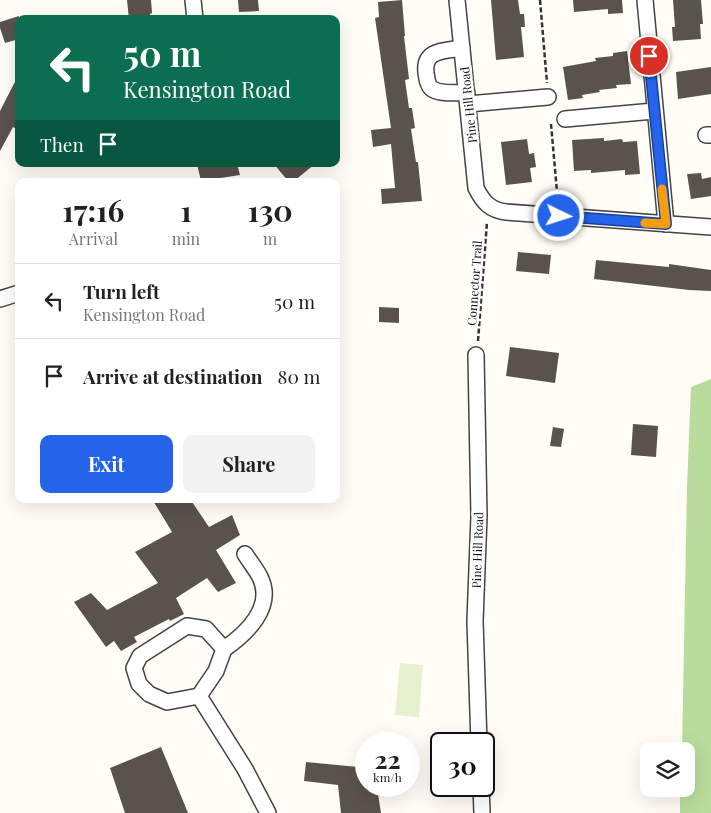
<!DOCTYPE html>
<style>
body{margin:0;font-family:"Playfair Display",serif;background:#f2f2f2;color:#222;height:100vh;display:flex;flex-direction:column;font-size:19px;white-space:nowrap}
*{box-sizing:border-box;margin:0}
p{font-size:16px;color:#767676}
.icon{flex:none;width:28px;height:28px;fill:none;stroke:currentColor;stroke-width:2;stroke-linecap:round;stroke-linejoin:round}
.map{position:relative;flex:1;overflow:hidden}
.details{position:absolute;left:15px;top:178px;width:325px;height:325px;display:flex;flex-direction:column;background:#fff;border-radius:10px;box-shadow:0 5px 20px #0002}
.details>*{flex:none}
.guide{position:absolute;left:15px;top:15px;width:325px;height:152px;border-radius:10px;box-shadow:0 5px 20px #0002;background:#0b6e4f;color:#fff;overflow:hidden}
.buttons{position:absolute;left:640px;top:742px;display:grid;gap:10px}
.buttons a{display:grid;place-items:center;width:55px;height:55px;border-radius:10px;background:#fff;box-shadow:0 5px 20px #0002;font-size:25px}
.speed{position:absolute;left:355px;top:732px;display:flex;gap:10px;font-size:25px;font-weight:700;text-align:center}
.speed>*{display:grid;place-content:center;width:65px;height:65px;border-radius:50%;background:#fff;box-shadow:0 5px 20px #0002;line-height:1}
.speed small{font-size:12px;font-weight:400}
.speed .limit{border:2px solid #111;border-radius:8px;background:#fff;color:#111}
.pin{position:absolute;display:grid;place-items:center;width:42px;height:42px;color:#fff;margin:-21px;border:2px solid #fff;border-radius:50%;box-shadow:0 1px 5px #0007}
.me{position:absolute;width:55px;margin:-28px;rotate:94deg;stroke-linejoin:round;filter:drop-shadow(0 0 4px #0008)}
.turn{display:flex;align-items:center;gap:18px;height:105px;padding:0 25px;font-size:22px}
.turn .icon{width:65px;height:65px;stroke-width:2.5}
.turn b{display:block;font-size:35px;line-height:42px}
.then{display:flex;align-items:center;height:48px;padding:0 25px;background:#0003;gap:10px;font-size:19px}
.eta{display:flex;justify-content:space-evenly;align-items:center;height:85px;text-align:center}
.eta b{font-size:30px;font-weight:700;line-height:35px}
.button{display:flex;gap:10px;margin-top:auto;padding:10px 25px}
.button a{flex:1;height:58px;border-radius:10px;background:#2563eb;color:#fff;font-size:20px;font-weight:700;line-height:58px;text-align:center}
.button a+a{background:#f2f2f2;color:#222}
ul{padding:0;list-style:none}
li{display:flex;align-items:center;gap:15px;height:75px;padding:0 25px;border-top:1px solid #e0e0e0}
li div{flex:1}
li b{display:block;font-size:19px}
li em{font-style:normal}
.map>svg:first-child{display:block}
</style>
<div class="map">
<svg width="711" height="813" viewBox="0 0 711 813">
<rect width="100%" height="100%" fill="#fffdf5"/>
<path fill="#b9dc9c" d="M711,379V813H680V789H686V751H682L687,487L691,387Z"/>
<path fill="#e6f2cf" d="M400,663L423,665L419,717L395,715Z"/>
<g fill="#5a524d">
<path d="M127,0H151L152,13L150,14V19H129Z"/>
<path d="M238,0H258L259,11L239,12Z"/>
<path d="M402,0L405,36H404L409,79L405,80L409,108H412L415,128L411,129L416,162H418L422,201L382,204L381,189L395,188L391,144L373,147L371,130L391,128L375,18L379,17L378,2Z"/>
<path d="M491,0H518L520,14H524L525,27H521L524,57L496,60Z"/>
<path d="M573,0H622L623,13L608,14V9L574,12Z"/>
<path d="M673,0H701L703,24H700L701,39L673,41L672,27H675Z"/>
<path d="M19,16V39L5,43L0,28V22Z"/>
<path d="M627,51L631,84L616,85L617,88L599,90L600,92L582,95L583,98L568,100L563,67L596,61L595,58L613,56V53Z"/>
<path d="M711,67V94L678,99L676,72Z"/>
<path d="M19,74V130L13,127L0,151V111Z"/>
<path d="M604,138V141L622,139L623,142L637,141L640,174L625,175V170L591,173V170L574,171L572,140Z"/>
<path d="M527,139L529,154L534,153L536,167L530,168L532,182L506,185L501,142Z"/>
<path d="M197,164H237L240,175L201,181Z"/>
<path d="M274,164H315L294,181H288Z"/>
<path d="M701,173L702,179L711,177V196L691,199L687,174Z"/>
<path d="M518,252L551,255L549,274L516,271Z"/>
<path d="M596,260L669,267V264L711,270V291L689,290L594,279Z"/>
<path d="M379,307L399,308V323L379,322Z"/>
<path d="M510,347L559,353L555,383L506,376Z"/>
<path d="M633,424L658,426L656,457L631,455Z"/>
<path d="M553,427L564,429L561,447L550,446Z"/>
<path d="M152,499H190L209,527L232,515L240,535L216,550L236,583L218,592L207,578L176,598L184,614L170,621L169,619L134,637L137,642L121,651L114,641L106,647L74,602L91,593L107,610L158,583L135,552L172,532Z"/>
<path d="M161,747L188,813H125L110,768Z"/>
<path d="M306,762L358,767L360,777L366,776V786H375L376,795L378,794L381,813H341L338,785L304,781Z"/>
</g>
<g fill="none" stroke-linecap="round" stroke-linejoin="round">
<g stroke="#444" stroke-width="18">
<g id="minor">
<path d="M193,0L195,19"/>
<path d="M457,0L476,188C483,202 490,210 506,212L711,227"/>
<path d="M645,0L666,224"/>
<path d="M462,48C445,51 423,49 426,73C427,78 427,84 431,88C439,95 457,92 467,93"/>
<path d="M468,104L548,97"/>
<path d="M565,119L654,111"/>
<path d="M706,135H711"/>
<path d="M0,299L19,293"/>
<path d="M476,355L479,516L475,621L479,744"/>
<path d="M224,649C246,634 275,607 260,577C256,569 250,562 245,554"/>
<path d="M199,696L216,671L224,649L206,629L187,626L140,656L134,668L139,684L149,694L167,702L199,696L245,769L268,813"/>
<path d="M481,786L482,813"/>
</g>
</g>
<g stroke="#333" stroke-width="2.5" stroke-dasharray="5 2.5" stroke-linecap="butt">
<path d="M540,0L547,83"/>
<path d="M551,124L558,203"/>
<path d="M478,341L487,222"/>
</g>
<use href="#minor" stroke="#fff" stroke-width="15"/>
</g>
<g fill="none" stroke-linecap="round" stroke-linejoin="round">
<g stroke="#184099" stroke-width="12">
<path id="route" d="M559,216L666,224L649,56"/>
</g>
<use href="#route" stroke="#2563eb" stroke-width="9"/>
<path stroke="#f59e0b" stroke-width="9" d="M645,223L666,224L662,189"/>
</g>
<g text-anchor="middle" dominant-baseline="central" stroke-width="5" stroke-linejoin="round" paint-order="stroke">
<g font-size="12" fill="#111" stroke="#fff">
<text transform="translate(468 105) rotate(-96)">Pine Hill Road</text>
<text transform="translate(474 283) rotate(-86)">Connector Trail</text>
<text transform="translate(477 550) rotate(-88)">Pine Hill Road</text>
</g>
</g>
</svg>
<div class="buttons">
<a><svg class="icon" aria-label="layers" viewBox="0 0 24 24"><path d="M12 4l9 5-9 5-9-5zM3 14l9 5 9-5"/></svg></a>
</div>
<div class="speed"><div>22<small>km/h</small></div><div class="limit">30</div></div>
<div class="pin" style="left:649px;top:56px;background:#d93025"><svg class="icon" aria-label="arrive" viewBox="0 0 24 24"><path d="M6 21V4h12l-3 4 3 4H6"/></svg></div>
<svg class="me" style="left:559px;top:216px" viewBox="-20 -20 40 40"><circle r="17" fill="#2563eb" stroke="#fff" stroke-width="3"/><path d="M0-11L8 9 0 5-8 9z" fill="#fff"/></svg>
<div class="guide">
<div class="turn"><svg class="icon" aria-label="left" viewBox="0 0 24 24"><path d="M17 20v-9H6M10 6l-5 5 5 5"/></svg><div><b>50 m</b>Kensington Road</div></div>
<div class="then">Then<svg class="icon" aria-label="arrive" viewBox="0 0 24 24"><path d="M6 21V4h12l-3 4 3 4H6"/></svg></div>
</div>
<section class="details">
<div class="eta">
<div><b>17:16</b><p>Arrival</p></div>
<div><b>1</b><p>min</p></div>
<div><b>130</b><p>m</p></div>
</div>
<ul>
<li><svg class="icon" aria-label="left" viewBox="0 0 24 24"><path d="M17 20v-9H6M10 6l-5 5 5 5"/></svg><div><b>Turn left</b><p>Kensington Road</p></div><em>50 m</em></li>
<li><svg class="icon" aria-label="arrive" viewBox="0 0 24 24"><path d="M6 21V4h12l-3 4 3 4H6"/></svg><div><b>Arrive at destination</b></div><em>80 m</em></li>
</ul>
<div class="button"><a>Exit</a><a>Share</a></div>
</section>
</div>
